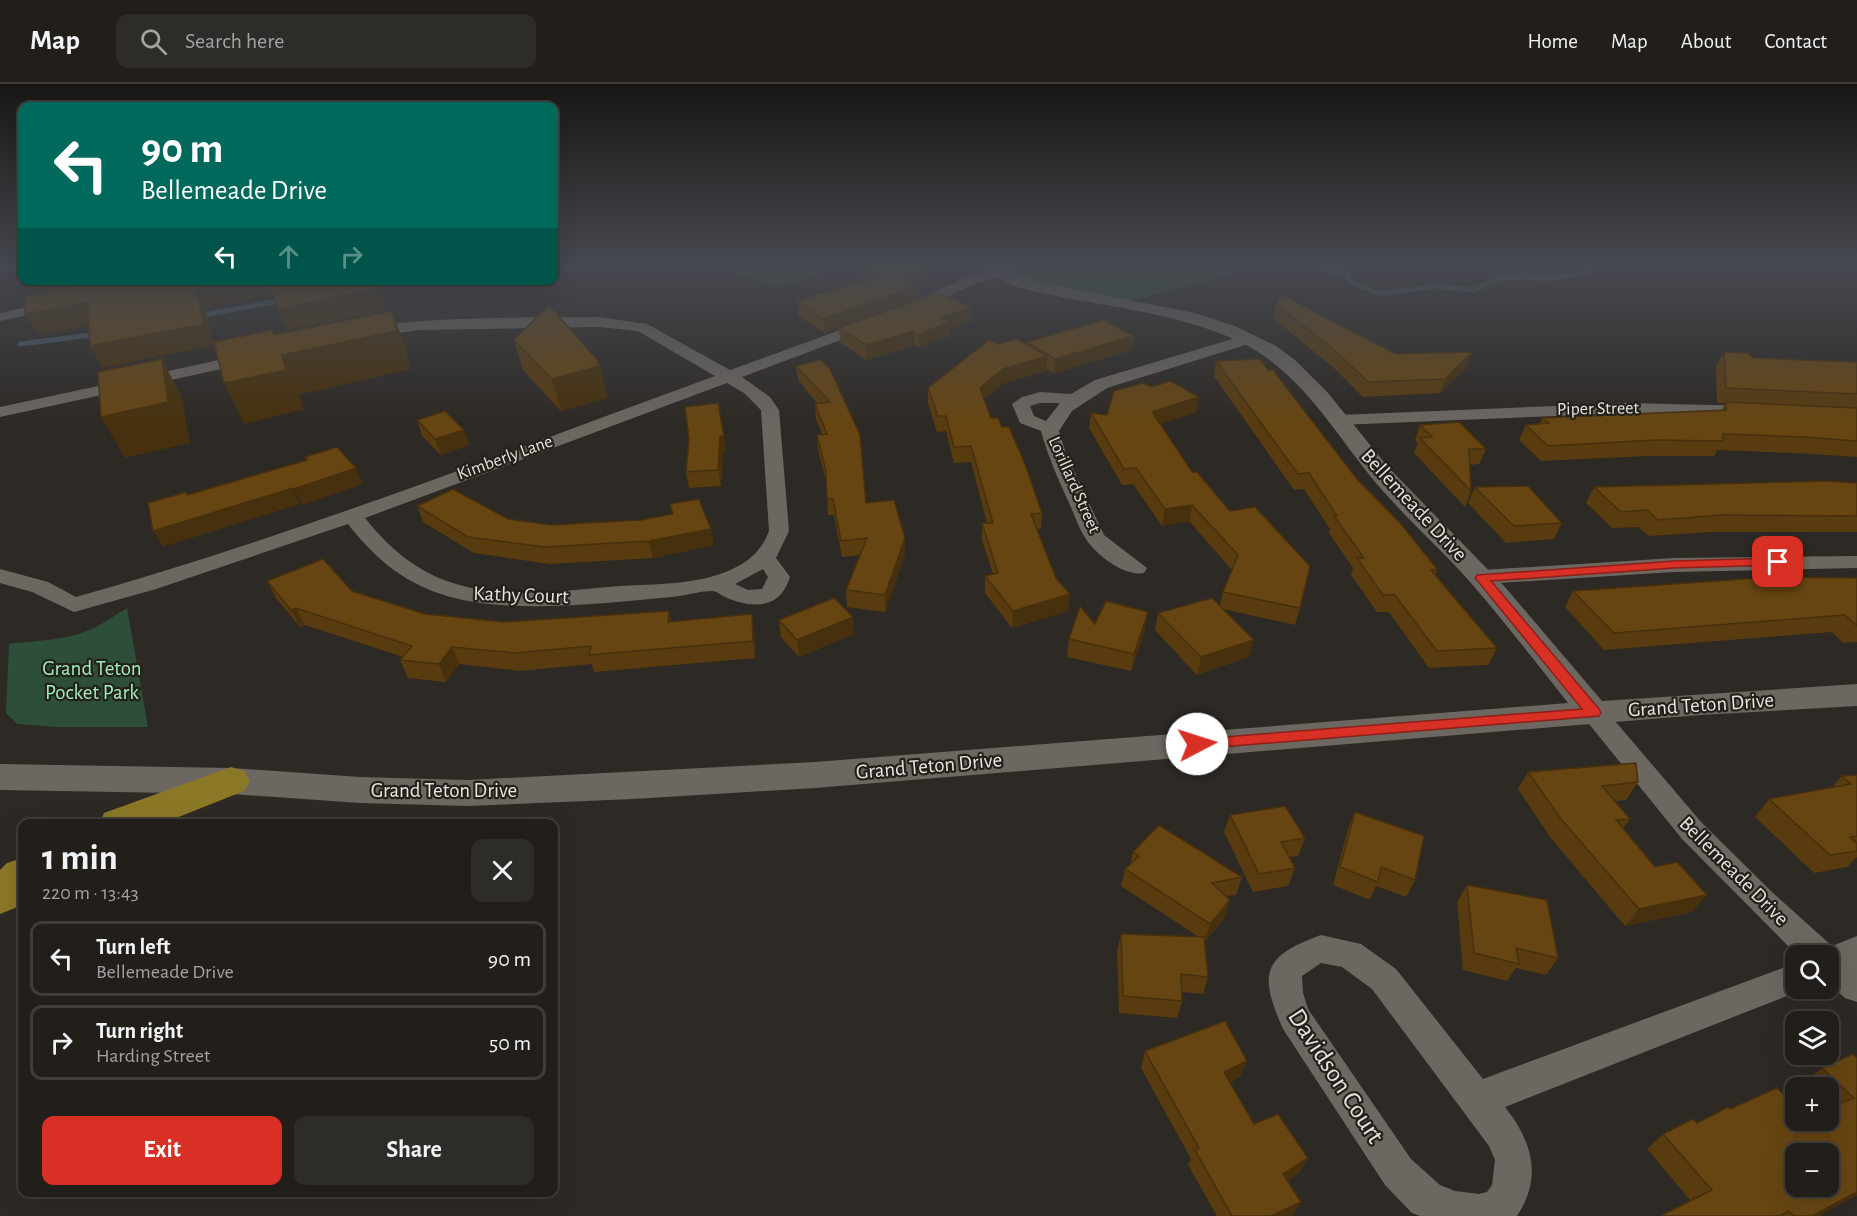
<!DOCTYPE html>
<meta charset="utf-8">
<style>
body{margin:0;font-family:"Alegreya Sans",sans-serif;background:#2e2c28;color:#f1f3f6;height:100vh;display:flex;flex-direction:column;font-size:22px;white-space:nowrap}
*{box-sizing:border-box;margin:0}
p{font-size:20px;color:#a2a2a3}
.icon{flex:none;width:33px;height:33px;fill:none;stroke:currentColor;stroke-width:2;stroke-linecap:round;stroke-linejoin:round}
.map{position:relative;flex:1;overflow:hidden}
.details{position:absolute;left:18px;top:735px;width:540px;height:378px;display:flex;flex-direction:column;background:#221f1b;border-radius:12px;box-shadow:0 6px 24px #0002,0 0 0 2px #3f3d3a}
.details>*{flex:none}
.hud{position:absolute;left:18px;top:18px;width:540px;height:183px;border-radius:12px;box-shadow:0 6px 24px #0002,0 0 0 2px #3f3d3a;background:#00695c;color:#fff;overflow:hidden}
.fabs{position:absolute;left:1785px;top:861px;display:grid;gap:12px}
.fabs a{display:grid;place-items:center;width:54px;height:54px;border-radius:12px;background:#221f1b;box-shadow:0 6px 24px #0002,0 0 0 2px #3f3d3a;font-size:30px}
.pin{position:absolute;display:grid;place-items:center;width:51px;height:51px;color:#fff;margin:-26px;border-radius:12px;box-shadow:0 3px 9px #0006}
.me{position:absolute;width:66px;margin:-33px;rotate:85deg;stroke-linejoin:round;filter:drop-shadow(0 0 4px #0008)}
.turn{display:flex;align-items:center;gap:21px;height:126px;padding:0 24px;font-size:27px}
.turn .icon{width:78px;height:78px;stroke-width:2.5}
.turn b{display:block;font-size:42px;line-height:51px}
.lanes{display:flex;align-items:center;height:57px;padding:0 24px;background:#0003;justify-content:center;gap:30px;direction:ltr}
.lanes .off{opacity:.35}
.round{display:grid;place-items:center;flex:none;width:63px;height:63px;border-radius:12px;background:#2e2c28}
.summary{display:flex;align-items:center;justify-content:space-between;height:102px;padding:0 24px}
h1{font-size:36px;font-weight:700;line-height:45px}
.cta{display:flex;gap:12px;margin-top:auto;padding:12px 24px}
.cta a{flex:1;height:69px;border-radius:12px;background:#d93025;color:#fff;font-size:24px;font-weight:700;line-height:69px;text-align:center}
.cta a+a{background:#2e2c28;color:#f1f3f6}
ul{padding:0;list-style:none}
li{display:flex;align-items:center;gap:18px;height:75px;margin:0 12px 9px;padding:0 12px;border:3px solid #3f3d3a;border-radius:12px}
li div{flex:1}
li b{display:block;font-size:22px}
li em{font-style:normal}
header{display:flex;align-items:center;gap:36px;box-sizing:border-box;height:84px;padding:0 30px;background:#221f1b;border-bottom:2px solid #3f3d3a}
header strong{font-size:28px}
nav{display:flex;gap:33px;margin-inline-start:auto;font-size:21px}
.search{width:420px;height:54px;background:#2e2c28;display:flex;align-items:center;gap:15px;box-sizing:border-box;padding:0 21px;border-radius:12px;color:#a2a2a3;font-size:22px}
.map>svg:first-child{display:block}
</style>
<header>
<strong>Map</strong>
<div class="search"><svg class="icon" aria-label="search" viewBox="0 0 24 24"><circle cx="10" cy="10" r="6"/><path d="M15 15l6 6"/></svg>Search here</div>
<nav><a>Home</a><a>Map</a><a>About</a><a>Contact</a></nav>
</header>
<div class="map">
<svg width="1857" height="1132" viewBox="0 0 1857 1132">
<rect width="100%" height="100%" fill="#2d2924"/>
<g fill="#2d4e39">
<path d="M729,182H839L778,203L733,188Z"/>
<path d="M987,182H1257L1124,219L1049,205Z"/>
<path d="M127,524L148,643H56L17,640L6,629L9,560C37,556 67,557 94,544C105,539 116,530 127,524Z"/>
</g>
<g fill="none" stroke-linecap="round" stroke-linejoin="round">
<g stroke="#455660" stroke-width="5">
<path d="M1313,182L1346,190L1349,197L1380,210L1436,202L1474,206L1500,193L1548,194L1585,190L1584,183L1589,182"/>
<path d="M365,202L394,196"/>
<path d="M197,232L285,216"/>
<path d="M20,260L99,250"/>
</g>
<g fill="#6c6761" fill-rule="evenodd">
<path d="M996,184L1003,188L1001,191L977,199L918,226H908L906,223L908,220L967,193Z"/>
<path d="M56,217L63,221L61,224L0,237V229Z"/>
<path d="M599,233L647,240L730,286L865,237H875L878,240L875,243L742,293L770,313L779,326L789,447L776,474L790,493C785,507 779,517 763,520C750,522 735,518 723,512C720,510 716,507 712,507C699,507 684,512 671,513C602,519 506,532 441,510C401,497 373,472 348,440L156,505L74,528L32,508L0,499V485L48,498L76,513C293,452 504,369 715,292L638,247L599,243L418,246L368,254L360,249C376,231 565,234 599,233ZM727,299L744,309L761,326L769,447C761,468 748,478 728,487C694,501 656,500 620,502C567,506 508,516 456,500C418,489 389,464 365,434ZM763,485L768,493L762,505L748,506L735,500Z"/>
<path d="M1249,250L1257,255L1255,258L1107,304L1072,327L1059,347L1066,370L1104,451L1147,484L1144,489C1125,493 1096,471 1086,455C1079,445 1075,432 1070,421C1059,397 1048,373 1041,347L1020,339L1012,320L1022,313L1040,308L1071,310L1095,296ZM1040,319H1060L1046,337L1034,332L1030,322Z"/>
<path d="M252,269L258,271L260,274L258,277L0,333V323Z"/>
<path d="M1627,319L1753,322L1759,323L1762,327L1759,331L1753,332L1627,329L1339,341L1333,340L1330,336L1333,332L1339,331Z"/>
<path d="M1857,472V484L1674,488L1482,500L1474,498L1471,493L1474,488L1482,486L1674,474Z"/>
<path d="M1594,620L1603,623L1702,739L1773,809L1832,862L1857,852V918L1845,914L1828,899V872H1798L1682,755L1585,635L1581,629L1585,623Z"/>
<path d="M1321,851L1361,860L1396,885L1483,995L1796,879V904H1807L1505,1023C1532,1057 1543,1093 1517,1132H1420L1412,1129L1385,1101L1283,945C1258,889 1263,872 1321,851ZM1321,879L1342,883L1372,905L1489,1062L1495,1076L1492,1101L1487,1108L1479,1110L1455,1107L1440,1101L1411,1075L1308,925L1303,909L1302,892Z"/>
</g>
<path fill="#6c6761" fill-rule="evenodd" d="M979,182H999L1037,198L1195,229L1235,242L1276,262L1295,276L1328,309L1388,383L1505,503L1602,617L1857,600V622L1700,631L815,704L633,715L467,722L360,719L231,710L0,706V680L231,684L360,693L467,696L815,678L1568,619C1536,579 1505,538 1471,499C1443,467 1411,439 1383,407C1338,356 1304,288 1240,258C1169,224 1089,223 1015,202L991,192Z"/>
<g fill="#8b7827" fill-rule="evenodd">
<path d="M231,683L244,687L250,697L244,707L161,740H99L104,729Z"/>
<path d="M22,774V817L15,824L0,830V786L7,779Z"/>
</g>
</g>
<g fill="#583b0f">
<path d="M937,182L919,200L920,201V214L825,249L798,231L797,217L862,197V187Z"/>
<path d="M1276,220L1396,270L1472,268L1467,283L1440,309L1363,313L1335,285L1273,234Z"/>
<path d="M971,237L949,245V252L919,264L914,261L866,276L840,258L839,244Z"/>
<path d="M1134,252L1132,266L1054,289L1046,285V287L1002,300L984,315L991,334L1042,429L1041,445H1037L1068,527L1012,544L985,509V492L993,490L982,456V439H987L971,378L954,379L946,347L937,348L928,319V304L999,260L1027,261V258Z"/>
<path d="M514,256L599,278L607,314L561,327L523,286Z"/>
<path d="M1724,268L1754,274L1857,278V373L1794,369L1717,366L1714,372H1648L1541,377L1519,356L1526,341L1540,340L1542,334L1722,326L1725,319H1717L1716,282Z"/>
<path d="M821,276L866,419L905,471L885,528L847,523L846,506L860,471L842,473L834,431H828L827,400L818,366L817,351L822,350L816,335L815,320H818L798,296L796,282Z"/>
<path d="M1216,277L1268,286L1357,395L1437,485L1435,491L1497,564L1488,581L1429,584L1389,528H1377L1351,491L1353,484L1329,449L1330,445L1304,405L1294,406L1214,292Z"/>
<path d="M1152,303L1196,328L1160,340L1192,388L1300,524L1295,541L1223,525L1249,573L1197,591L1155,546L1158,529L1220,522L1223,508L1232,486L1189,437L1162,442L1133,400L1122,401L1089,344L1091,329L1107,331Z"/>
<path d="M417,336L464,346L469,361L441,371L422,352Z"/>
<path d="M1420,341L1486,365L1479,380L1470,381L1471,407L1465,423L1414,369L1418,359L1415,356Z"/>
<path d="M724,352L726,367L723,368L721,402L689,404L686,388Z"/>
<path d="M1857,399V448H1712L1649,452L1638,443L1612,444L1586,419L1594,403Z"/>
<path d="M1475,403L1562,439L1554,455L1506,459L1468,419Z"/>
<path d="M670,420L714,461L653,474L550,480L474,469L423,438L417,422L551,441L641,436L672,430Z"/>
<path d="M1857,494V558L1843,559L1832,548L1604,566L1565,523L1573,507Z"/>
<path d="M267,497L352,507L425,530L505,538L669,527L671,537L754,547L755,574L594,588L592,580L520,587L459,580L446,598L408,594L400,576L403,573L305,541L300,543L276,514Z"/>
<path d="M779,536L854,550L799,573L781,553Z"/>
<path d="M1095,540L1145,545L1131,587L1067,573L1069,555Z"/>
<path d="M1528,688L1638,698L1626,716L1615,717L1630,735L1623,744L1692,828L1625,842L1550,753L1518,705Z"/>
<path d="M1857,691V773L1847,783L1814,789L1755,733L1769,715L1832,704L1842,692Z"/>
<path d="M1355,728L1415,796L1406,813L1376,802L1370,816L1333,801L1348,745Z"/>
<path d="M1230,731L1305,754L1298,772L1289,773L1295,784L1288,802L1253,808L1224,748Z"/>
<path d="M1133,768L1242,793L1236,811L1226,812L1225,834L1205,857L1208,893L1203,910L1182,908V917L1177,934L1119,929L1117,867L1121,850L1199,853L1121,802L1125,785L1130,780Z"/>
<path d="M1467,801L1558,874L1546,891L1516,884L1507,897L1463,886L1457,818Z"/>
<path d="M1145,967L1240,993L1229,998L1254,1040L1308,1074L1299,1089L1287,1097L1301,1118L1293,1132H1217L1188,1081L1191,1075L1141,984Z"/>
<path d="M1853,970L1857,1111L1818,1132H1661L1691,1117L1647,1065L1663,1050L1697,1039L1730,1025L1796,1036H1828V1004H1806L1803,1000L1822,984Z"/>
</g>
<g fill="#47300d">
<path d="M924,182H937L917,201H920V214L825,249L824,235L909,196Z"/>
<path d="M40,196H158L36,220L24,199Z"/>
<path d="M230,196H267L273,210L205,224L214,261L102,284L90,262L195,203Z"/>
<path d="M379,205L386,226L287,246L278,225Z"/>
<path d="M88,218L100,239L38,251L25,230Z"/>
<path d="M971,223V237L949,245V252L919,264V250L941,234Z"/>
<path d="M392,227L406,265L410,285L299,311L304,325L244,340L224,299L282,271Z"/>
<path d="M914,247V261L866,276V261Z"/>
<path d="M1134,252L1132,266L1054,289L1055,275Z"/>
<path d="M1472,268L1467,283L1440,309L1445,295Z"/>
<path d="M1047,272L1046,287L1002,300L979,318L980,304L1003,285Z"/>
<path d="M162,275L182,314L190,359L125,374L101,333Z"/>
<path d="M599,278L607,314L561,327L552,295Z"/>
<path d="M1199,313L1196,328L1150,344L1152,328Z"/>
<path d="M464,346L469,361L441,371L435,355Z"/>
<path d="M720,352H724L726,367L723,368L721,402L718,386Z"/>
<path d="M356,384L363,400L302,421L294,405Z"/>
<path d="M293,404L300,420L163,463L153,447Z"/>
<path d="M1192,421L1189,437L1162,442L1165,425Z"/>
<path d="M711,445L714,461L653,474L649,457Z"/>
<path d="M905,454V471L885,528V511Z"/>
<path d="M1070,510L1068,527L1012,544L1013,527Z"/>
<path d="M296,524L305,541L300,543L291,526Z"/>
<path d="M669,527L672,544L668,538Z"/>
<path d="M1148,528L1145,545L1131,587L1134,570Z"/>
<path d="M752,530L754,547L755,574L753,557Z"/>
<path d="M853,533L854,550L799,573L797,556Z"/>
<path d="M1254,556L1249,573L1197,591L1201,573Z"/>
<path d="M452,563L459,580L446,598L439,580Z"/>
<path d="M1707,811L1692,828L1625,842L1639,825Z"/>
<path d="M1230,816L1225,834L1205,857L1210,840Z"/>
<path d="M1247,977L1240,993L1217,1004L1224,988Z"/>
<path d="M1308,1074L1299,1089L1275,1105L1283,1090Z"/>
<path d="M1857,1108V1111L1818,1132H1812Z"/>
<path d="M1301,1118L1293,1132H1271Z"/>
</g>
<g fill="#664512" stroke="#47300d" stroke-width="1.5" fill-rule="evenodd">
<path d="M878,182H924L909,196L920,201L824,235L797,217L874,193L862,187Z"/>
<path d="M24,196H40L24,199Z"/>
<path d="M109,196H230L195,203L204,240L90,262L88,218L25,230V212Z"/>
<path d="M267,196H374L379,205L278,225Z"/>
<path d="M937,209L971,223L941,234L950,238L919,250L914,247L866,261L839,244Z"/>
<path d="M1282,211L1396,270L1472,268L1445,295L1368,298L1339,270L1276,220Z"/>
<path d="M549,221L599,278L597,279L600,282L552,295L514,256Z"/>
<path d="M392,227L397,247L282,271L286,286L224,299L214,258L272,246L274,251Z"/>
<path d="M1103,236L1134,252L1055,275L1027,258Z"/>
<path d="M1017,255L1047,272L1003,285L980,304L991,334H998L1002,343H1009L1025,380L1042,429L1031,430L1056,494L1070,510L1013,527L985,492L998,489L982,439H993L971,362L954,363L946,332H938L928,304L989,256L999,260Z"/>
<path d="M1724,268L1748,269L1754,274L1857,278V310L1726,304Z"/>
<path d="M162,275L168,318L101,333L98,288Z"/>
<path d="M1260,275L1268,286H1273L1357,395L1401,440L1437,485L1431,486L1497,564L1437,567L1395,511H1383L1357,474H1364L1334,432H1337L1309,389L1298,390L1216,277Z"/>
<path d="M821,276L830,285L860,351L866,419L894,416L905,454L885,511L846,506L867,454L841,457L833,415H827L826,387L817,351L827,350L815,320L830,318L796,282Z"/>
<path d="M1170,297L1199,313L1152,328L1192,388H1197L1230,427L1255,423L1310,482L1300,524L1223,508L1238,471L1192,421L1165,425L1136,384L1124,385L1091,329L1107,331L1114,307L1143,299L1152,303Z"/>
<path d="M1726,318L1857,324V357L1804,353L1723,350V357L1656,356L1548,362L1526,341L1549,339L1542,334L1726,326Z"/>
<path d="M718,319L724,352H720L718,386L686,388L689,355L685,323Z"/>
<path d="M445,327L464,346L435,355L417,336Z"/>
<path d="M1459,338L1486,365H1469L1471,407L1420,354L1432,353L1420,341Z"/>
<path d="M337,363L356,384L294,405L293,404L153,447L148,419L186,408L187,411L307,376L305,373Z"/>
<path d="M1828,397L1857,399V432L1721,431L1658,436L1647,426L1621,428L1594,403Z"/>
<path d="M1528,402L1562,439L1514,442L1475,403Z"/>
<path d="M453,405L508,435L551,441L641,436L673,430L670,420L699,415L711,445L649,457L545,463L468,453L417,422Z"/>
<path d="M323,475L352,507L425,530L505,538L669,527L668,538L752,530L753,557L589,571L591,562L514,569L452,563L439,580L400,576L412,562L296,524L291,526L267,497Z"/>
<path d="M1773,493L1857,494V542L1845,531L1614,549L1573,507Z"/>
<path d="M834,514L853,533L797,556L779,536Z"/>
<path d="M1212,514L1254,556L1201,573L1158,529Z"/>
<path d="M1106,517L1148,528L1134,570L1069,555L1080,522L1095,540Z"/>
<path d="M1636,679L1638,698L1602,702L1630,735L1616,736L1655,783L1677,778L1707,811L1639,825L1561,735L1528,688Z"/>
<path d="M1857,691V752L1850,753L1857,760V767L1830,771L1769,715L1851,700L1842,692Z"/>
<path d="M1285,722L1305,754L1281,758L1295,784L1259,790L1230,731Z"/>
<path d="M1355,728L1424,752L1415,796L1381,783L1378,798L1340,783Z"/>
<path d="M1159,741L1242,793L1212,799L1230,816L1210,840L1125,785L1139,772L1133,768Z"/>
<path d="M1467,801L1547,816L1558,874L1516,864L1519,880L1474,869Z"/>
<path d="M1121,850L1204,853L1208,893L1181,890L1182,917L1123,912Z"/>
<path d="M1225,937L1247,977L1224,988L1254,1040L1278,1030L1308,1074L1283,1090L1301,1118L1271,1132H1232L1195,1066L1199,1064L1145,967Z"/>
<path d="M1853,970L1857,974V1108L1812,1132H1794L1789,1127L1780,1132H1662V1131L1712,1106L1663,1050L1693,1035L1697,1039L1728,1023L1730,1025L1777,1004L1796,1023V1036H1828V1024L1854,1014L1822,984ZM1796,1070H1828V1102H1796Z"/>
</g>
<linearGradient id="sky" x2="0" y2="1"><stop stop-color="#191714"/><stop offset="0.53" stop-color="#464950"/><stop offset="1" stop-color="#464950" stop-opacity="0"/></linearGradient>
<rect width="1857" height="341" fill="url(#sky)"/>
<path fill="#d93025" stroke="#8d1f18" stroke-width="1.5" d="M1778,474L1782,475L1784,478L1782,481L1674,484L1491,497L1599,625L1601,629L1599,632L1197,665L1192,664L1189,660L1192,656L1197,655L1582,625L1477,496L1475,494L1477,491L1674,477Z"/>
<g text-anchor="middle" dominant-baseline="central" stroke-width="4.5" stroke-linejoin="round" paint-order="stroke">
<g font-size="18" fill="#e6e3e0" stroke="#24201a">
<text transform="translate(1598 325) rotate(-1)">Piper Street</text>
<text transform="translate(505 374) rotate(-20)">Kimberly Lane</text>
<text transform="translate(1074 401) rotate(66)">Lorillard Street</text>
</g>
<g font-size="21" fill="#e6e3e0" stroke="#24201a">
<text transform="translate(1414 421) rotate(47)">Bellemeade Drive</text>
<text transform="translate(521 511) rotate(2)">Kathy Court</text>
<text transform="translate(1701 621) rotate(-4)">Grand Teton Drive</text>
<text transform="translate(929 682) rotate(-5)">Grand Teton Drive</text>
<text x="444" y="706">Grand Teton Drive</text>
<text transform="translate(1734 787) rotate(45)">Bellemeade Drive</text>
</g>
<g font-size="21" fill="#9ceeb9" stroke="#24201a">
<text x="92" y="584">Grand Teton<tspan x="92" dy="24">Pocket Park</tspan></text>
</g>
<g font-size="26" fill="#e6e3e0" stroke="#24201a">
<text transform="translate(1336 992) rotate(57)">Davidson Court</text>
</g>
</g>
</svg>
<div class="fabs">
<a><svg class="icon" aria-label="search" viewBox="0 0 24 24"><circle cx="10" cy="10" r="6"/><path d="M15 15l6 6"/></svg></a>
<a><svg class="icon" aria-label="layers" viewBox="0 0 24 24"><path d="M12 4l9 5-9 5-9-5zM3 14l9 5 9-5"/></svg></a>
<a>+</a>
<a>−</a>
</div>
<div class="pin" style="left:1778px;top:478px;background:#d93025"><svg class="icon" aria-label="arrive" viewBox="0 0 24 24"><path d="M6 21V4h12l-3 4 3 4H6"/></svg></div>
<svg class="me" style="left:1197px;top:660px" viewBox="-20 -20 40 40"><circle r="19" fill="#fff"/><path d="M0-13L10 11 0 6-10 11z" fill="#d93025"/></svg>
<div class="hud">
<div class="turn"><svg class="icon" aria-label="left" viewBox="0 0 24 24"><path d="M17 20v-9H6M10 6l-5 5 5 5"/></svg><div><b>90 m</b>Bellemeade Drive</div></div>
<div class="lanes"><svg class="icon" aria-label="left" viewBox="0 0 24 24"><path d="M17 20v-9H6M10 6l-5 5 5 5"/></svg><svg class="icon off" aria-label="ahead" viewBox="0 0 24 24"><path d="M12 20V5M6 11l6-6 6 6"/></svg><svg class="icon off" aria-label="right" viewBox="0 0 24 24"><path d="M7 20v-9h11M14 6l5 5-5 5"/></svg></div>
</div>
<section class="details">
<div class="summary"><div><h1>1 min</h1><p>220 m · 13:43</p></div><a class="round"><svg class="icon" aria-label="close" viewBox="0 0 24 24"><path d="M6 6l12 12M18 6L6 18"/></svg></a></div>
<ul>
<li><svg class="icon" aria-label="left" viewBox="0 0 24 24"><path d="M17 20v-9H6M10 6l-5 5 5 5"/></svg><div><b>Turn left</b><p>Bellemeade Drive</p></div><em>90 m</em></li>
<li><svg class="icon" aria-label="right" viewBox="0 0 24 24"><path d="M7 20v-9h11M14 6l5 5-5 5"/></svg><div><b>Turn right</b><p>Harding Street</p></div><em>50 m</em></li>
</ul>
<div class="cta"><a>Exit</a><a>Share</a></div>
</section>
</div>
